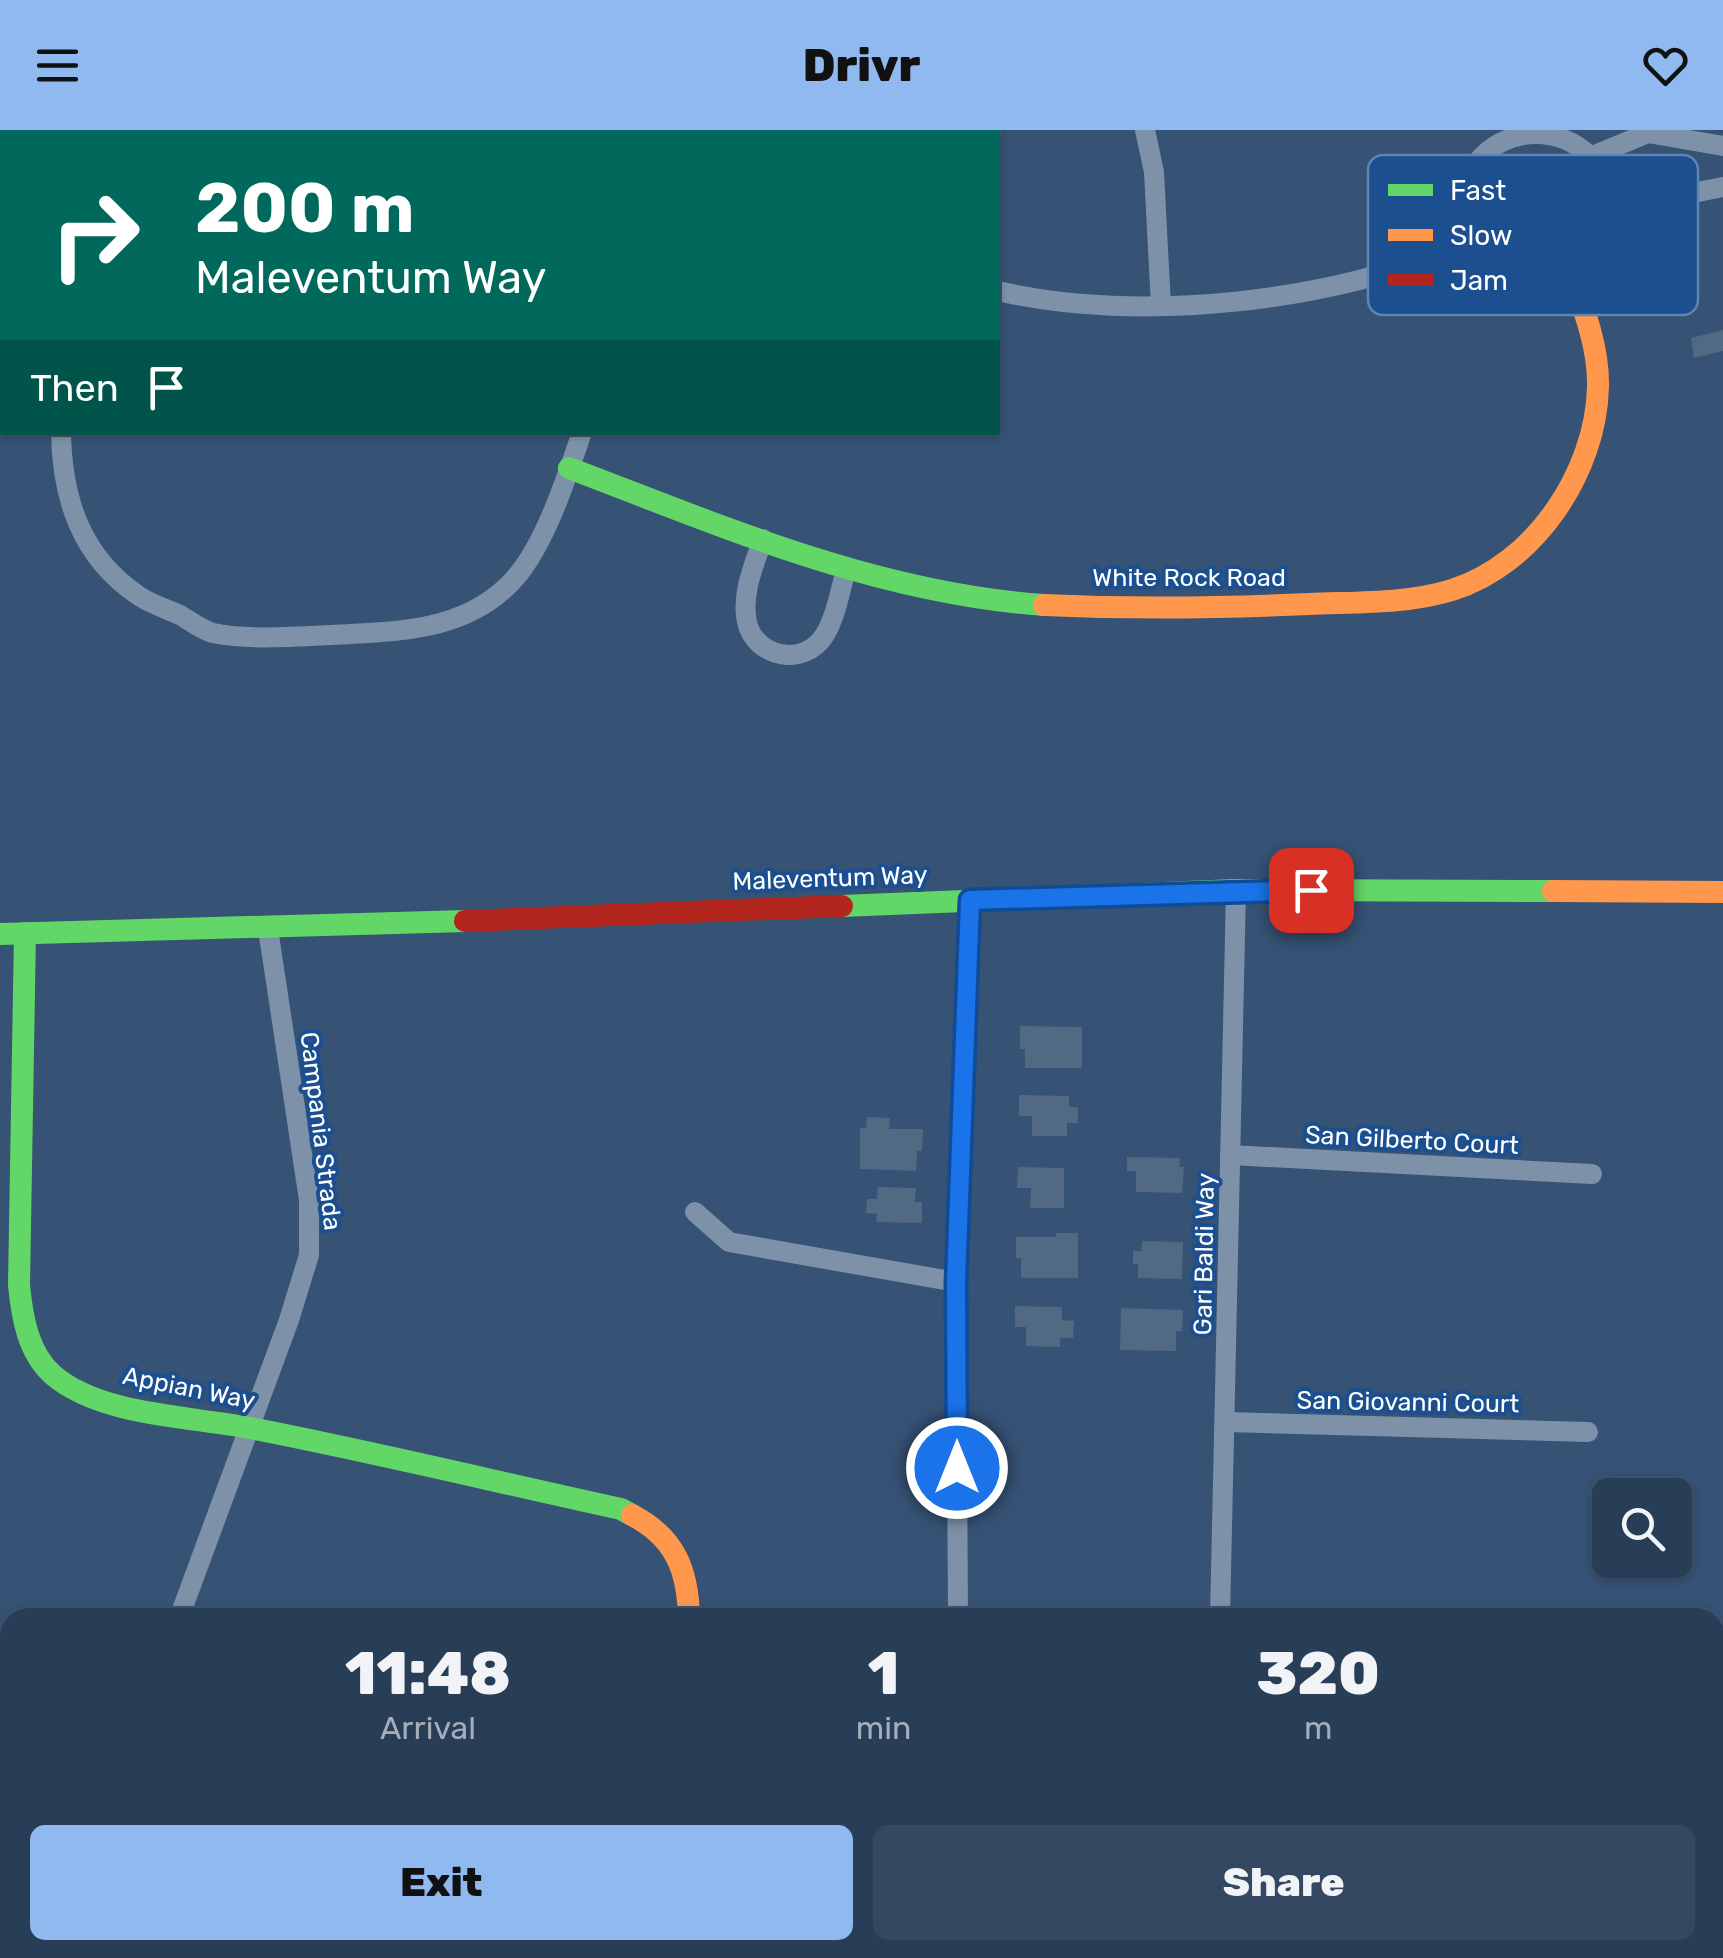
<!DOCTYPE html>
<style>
body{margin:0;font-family:Rubik,sans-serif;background:#344961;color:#f1f3f6;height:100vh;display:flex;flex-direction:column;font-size:38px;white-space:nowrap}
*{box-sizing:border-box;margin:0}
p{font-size:32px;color:#a5aeba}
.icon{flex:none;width:55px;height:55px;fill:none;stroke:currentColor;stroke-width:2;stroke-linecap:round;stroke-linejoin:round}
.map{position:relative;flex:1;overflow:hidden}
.panel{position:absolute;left:0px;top:1478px;width:1725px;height:352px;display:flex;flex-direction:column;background:#283e57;border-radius:30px 30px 0 0;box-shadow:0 2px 8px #0004,0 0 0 2px #44576d}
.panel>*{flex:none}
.hud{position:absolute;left:0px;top:0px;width:1000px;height:305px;box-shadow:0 2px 8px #0004,0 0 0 2px #44576d;background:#00695c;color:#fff;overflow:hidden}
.buttons{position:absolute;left:1592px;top:1348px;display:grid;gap:20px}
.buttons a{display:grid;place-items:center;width:100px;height:100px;border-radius:15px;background:#283e57;box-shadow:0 2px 8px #0004,0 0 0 2px #44576d;font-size:50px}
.pin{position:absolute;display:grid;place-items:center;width:85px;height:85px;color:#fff;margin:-42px;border-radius:20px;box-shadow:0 5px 15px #0006}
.me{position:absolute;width:110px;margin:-55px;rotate:0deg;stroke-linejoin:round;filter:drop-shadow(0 0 8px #0008)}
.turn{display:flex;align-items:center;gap:35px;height:210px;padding:0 30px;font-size:45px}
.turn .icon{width:130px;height:130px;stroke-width:2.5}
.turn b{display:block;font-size:70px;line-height:85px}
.then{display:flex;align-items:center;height:95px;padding:0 30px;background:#0003;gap:20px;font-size:38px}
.eta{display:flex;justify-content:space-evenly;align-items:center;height:170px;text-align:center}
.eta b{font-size:60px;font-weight:800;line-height:70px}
.action{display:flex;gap:20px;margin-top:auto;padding:20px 30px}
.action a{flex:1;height:115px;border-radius:15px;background:#90b9f0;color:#111;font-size:40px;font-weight:800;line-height:115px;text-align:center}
.action a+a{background:#344961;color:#f1f3f6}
header{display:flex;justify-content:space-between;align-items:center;height:130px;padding:0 30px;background:#90b9f0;color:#111;font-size:45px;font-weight:800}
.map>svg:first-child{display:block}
</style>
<header><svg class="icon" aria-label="menu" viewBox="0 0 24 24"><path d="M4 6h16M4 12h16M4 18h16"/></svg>Drivr<svg class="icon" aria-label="heart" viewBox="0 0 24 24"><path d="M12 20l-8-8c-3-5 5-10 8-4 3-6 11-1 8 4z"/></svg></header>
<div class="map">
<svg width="1723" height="1828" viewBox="0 0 1723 1828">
<rect width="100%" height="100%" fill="#365274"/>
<g fill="#526984">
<path d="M1723,200V221L1694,228L1691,208Z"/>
<path d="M1020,896L1082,897V938H1025V919H1020Z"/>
<path d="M1019,965L1069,966V977H1078V993H1067V1006H1032V986H1019Z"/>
<path d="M867,987L890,988L889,999H923L922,1021H917L916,1041L860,1039V998H866Z"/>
<path d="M1127,1027L1180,1028L1179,1037H1184L1182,1063L1136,1062V1041H1127Z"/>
<path d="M1018,1037L1064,1038V1078H1030L1031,1058H1017Z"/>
<path d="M878,1057L916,1058L915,1072H922V1093L876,1092L877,1084L866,1083L867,1069H877Z"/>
<path d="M1056,1103H1078V1148H1021V1128H1016V1107H1056Z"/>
<path d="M1142,1111L1183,1112L1182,1149L1138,1148V1134H1133V1121H1142Z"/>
<path d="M1015,1176L1062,1177V1190L1074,1191L1073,1208H1060V1217L1026,1216V1197H1015Z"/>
<path d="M1121,1178L1183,1180L1182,1201H1176V1221L1120,1220Z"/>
</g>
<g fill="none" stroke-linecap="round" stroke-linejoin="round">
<g stroke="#7d92a8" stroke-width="20">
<path d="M520,0L530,2"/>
<path d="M1145,0L1154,42L1161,176"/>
<path d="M61,2V0"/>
<circle cx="1536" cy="80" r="76"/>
<path d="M1590,27L1648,3L1723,16"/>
<path d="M1611,84L1625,76L1723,57"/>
<path d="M998,161C1139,194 1334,172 1467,114"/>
<path d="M61,302C62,369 81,427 139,466C151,474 166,479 180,485C190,491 202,500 213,503C248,511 312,506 350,504C411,501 473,497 516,447C546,412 567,346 582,302"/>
<path d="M763,409C754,435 741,464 747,492C755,528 804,537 824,506C836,487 840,461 846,440"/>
<path d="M1230,1025L1592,1044"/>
<path d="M695,1082L729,1112L956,1152"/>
<path d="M1226,1292L1588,1302"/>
<path d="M179,1488L289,1190L309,1125V1070L268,799"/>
<path d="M958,1488L956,1152L971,769"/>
<path d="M1220,1488L1236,760"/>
<path d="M0,1535L10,1537"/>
<path d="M1219,1821L1573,1827"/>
<path d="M91,1828L92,1820"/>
<path d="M683,1828V1820"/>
<path d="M955,1828V1820"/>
</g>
<g stroke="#63d668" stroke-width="22">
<path d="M569,338C724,397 876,463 1044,475"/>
<path d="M842,776L1236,760L1553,761"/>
<path d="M25,803L19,1155C22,1187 28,1223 53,1245C101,1286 190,1286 250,1298C374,1322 497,1352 621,1379L632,1385"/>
<path d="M0,804L465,791"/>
</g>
<g stroke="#ff974d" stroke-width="22">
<path d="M1044,475C1133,479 1221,478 1309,474C1357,472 1406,474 1452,460C1535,434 1596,342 1598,257C1599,219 1585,182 1572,147"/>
<path d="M1553,761L1723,762"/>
<path d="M632,1385C676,1408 688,1441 689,1488"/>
</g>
<path stroke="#b3261e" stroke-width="22" d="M465,791L842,776"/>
</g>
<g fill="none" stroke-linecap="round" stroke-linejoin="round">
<g stroke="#114b97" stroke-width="25">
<path id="route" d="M957,1338L956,1152L970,770L1311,760"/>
</g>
<use href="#route" stroke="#1a73e8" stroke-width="18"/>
</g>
<g text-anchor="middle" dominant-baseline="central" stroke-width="8" stroke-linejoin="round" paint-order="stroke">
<g font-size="25" fill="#fff" stroke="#1b4f8f">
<text x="1189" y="447">White Rock Road</text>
<text transform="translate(830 748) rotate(-2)">Maleventum Way</text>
<text transform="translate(321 1001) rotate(83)">Campania Strada</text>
<text transform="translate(1412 1010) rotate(3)">San Gilberto Court</text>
<text transform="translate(1204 1124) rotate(-89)">Gari Baldi Way</text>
<text transform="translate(189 1258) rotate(11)">Appian Way</text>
<text transform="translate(1408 1272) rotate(1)">San Giovanni Court</text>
</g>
</g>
<rect x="1368" y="25" width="330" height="160" rx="15" fill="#1b4f8f" stroke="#5f84b1" stroke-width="2.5"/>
<rect x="1388" y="54" width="45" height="12" fill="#63d668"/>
<rect x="1388" y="99" width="45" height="12" fill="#ff974d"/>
<rect x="1388" y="144" width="45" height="12" fill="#b3261e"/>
<g font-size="28" fill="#fff">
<text x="1450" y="70">Fast</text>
<text x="1450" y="115">Slow</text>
<text x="1450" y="160">Jam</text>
</g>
</svg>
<div class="buttons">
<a><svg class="icon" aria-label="search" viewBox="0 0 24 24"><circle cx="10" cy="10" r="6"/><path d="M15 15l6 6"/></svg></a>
</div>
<div class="pin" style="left:1311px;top:760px;background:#d93025"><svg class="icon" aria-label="arrive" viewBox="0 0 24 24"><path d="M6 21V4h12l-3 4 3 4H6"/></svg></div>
<svg class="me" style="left:957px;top:1338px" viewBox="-20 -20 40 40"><circle r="17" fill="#1a73e8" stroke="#fff" stroke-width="3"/><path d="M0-11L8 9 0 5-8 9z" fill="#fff"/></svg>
<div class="hud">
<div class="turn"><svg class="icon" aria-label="right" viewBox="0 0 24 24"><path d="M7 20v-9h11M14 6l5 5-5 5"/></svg><div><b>200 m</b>Maleventum Way</div></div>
<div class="then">Then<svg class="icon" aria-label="arrive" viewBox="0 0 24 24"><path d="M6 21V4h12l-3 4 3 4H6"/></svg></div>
</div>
<section class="panel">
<div class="eta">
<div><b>11:48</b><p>Arrival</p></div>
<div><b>1</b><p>min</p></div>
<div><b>320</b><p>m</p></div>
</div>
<div class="action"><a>Exit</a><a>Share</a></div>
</section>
</div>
